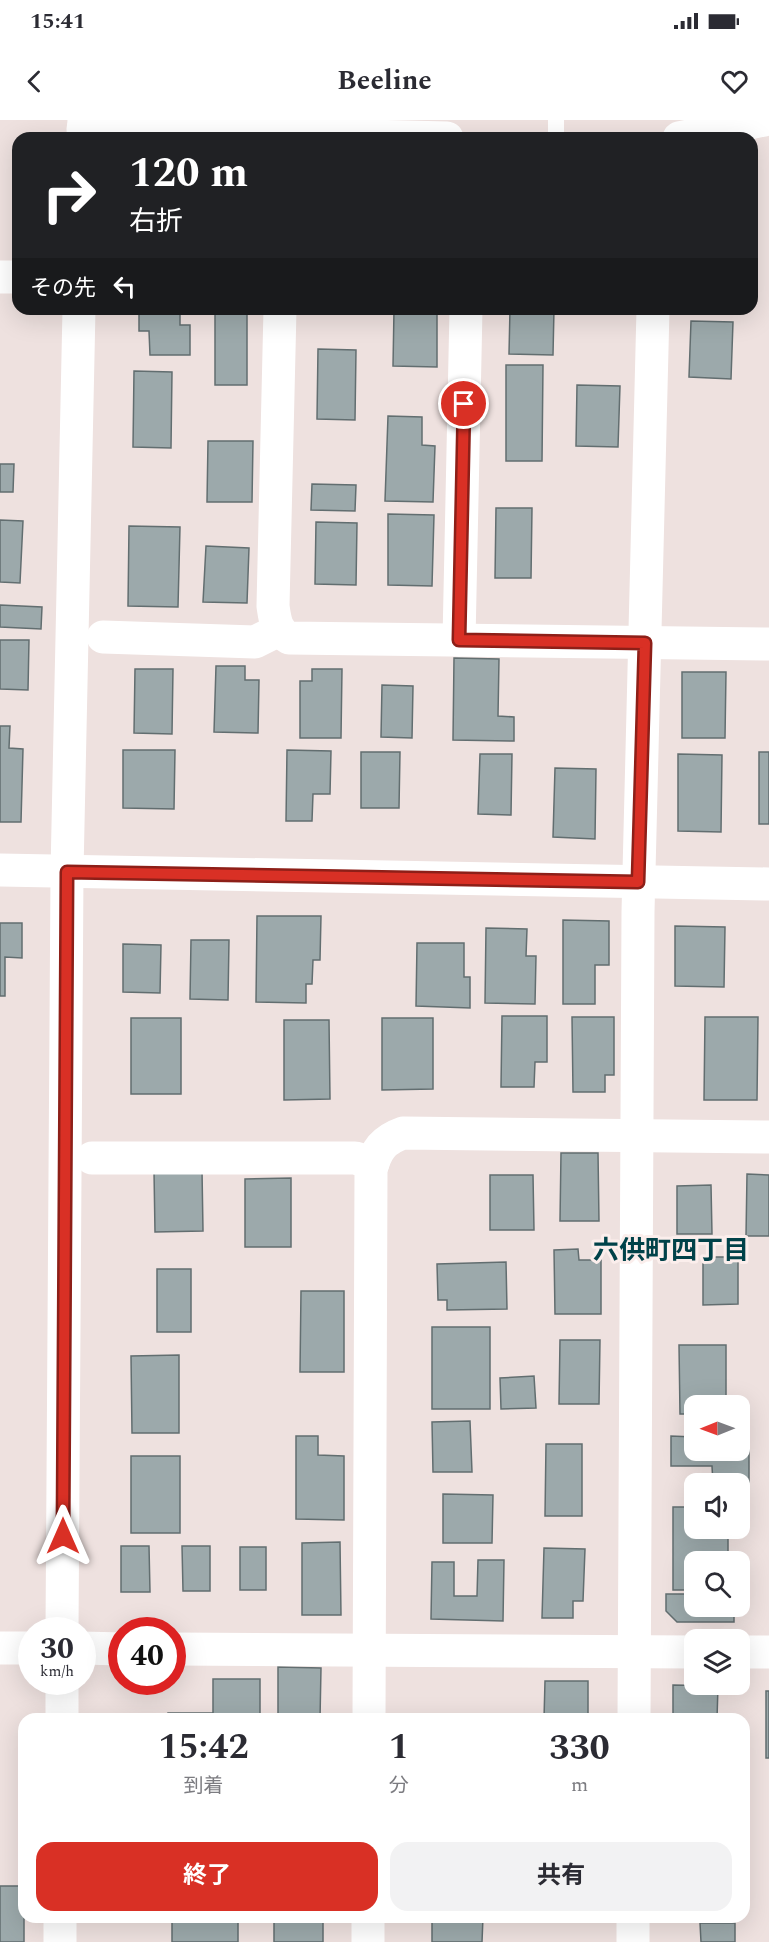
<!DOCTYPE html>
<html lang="ja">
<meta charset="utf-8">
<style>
body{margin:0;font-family:Spectral,"Noto Sans JP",serif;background:#f2f2f3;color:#2b2b33;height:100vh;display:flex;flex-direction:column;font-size:22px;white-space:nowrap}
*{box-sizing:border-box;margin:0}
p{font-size:20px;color:#7c7c81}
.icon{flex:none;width:33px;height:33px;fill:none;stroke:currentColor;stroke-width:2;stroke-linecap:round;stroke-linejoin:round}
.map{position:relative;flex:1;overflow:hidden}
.details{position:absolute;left:18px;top:1593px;width:732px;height:210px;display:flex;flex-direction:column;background:#fff;border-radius:18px;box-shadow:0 6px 24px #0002}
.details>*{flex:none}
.hud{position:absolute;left:12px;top:12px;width:746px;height:183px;border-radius:18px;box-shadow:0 6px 24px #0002;background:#202124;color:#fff;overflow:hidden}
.needle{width:39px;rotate:269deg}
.fabs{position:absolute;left:684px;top:1275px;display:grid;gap:12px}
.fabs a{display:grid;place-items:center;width:66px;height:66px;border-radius:12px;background:#fff;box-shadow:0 6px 24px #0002;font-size:30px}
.speed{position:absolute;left:18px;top:1497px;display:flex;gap:12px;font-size:30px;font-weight:700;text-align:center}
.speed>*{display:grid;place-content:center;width:78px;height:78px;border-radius:50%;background:#fff;box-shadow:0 6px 24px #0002;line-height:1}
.speed small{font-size:15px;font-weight:400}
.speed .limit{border:9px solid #d22;background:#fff;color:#111}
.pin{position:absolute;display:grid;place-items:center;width:51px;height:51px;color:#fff;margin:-26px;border:3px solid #fff;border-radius:50%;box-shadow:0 2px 6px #0007}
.me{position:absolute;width:66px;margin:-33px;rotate:0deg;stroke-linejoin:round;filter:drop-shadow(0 0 4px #0008)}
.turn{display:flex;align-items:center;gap:21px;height:126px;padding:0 18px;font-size:27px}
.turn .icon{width:78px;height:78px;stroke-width:2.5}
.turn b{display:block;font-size:42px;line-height:51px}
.then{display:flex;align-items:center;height:57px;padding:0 18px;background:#0003;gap:12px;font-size:22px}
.eta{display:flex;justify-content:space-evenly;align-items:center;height:102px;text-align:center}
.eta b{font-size:36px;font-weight:700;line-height:42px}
.cta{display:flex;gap:12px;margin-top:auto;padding:12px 18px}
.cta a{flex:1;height:69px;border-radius:18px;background:#d93025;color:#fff;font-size:24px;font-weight:700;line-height:69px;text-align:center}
.cta a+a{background:#f2f2f3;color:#2b2b33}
.status{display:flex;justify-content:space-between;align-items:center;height:42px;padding:0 30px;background:#fff;direction:ltr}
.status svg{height:16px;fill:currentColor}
header{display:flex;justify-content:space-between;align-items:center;height:78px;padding:0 18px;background:#fff;font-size:27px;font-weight:700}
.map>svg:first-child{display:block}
</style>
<div class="status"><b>15:41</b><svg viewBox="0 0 49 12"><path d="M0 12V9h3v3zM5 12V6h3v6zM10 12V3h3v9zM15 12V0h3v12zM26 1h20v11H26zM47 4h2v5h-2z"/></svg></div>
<header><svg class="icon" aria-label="back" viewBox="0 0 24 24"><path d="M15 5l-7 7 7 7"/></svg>Beeline<svg class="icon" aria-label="heart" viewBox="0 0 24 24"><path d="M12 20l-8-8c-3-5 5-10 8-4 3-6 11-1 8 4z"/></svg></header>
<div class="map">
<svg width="769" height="1822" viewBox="0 0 769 1822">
<rect width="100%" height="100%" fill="#eee1df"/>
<g fill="#9ca9ab" stroke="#626e70" stroke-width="1.5">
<path d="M139,189H180V205H190V235H150L149,211H139Z"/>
<path d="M510,189H554L553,235L509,234Z"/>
<path d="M394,190H437V247L393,246Z"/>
<rect x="215" y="191" width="32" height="74"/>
<path d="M691,201L733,202L731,259L689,257Z"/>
<path d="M318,229L356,230L355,300L317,299Z"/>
<path d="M506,245H543L542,341H506Z"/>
<path d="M134,251L172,252L171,328L133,327Z"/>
<path d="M577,265L620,266L618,327L576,326Z"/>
<path d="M388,296L422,297V325L435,326L433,382L385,381Z"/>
<path d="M208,321H253L252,382H207Z"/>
<path d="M0,344H14L13,372H0Z"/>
<path d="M312,364L356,365L355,391L311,390Z"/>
<path d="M496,388H532L531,458H495Z"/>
<path d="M388,394L434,395L432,466L388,465Z"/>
<path d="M0,400L23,401L20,463L0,462Z"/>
<path d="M316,402L357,403L356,465L315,464Z"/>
<path d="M129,406L180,407L178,487L128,486Z"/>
<path d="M206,426L249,428L247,483L203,482Z"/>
<path d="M0,485L42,487L41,509L0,507Z"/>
<path d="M0,520H29L28,570L0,569Z"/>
<path d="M454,538L499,539L498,596L514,597V621L453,620Z"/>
<path d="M216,546H245V560H259L258,613L214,612Z"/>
<path d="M135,549H173L172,614L134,613Z"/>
<path d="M312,549H342L341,618H300V561H312Z"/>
<path d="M682,552H726L725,618H682Z"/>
<path d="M382,565L413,566L412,618L381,617Z"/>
<path d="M0,606H10L9,628L23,629L21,702H0Z"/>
<path d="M123,630H175L174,689L123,688Z"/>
<path d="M287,630L331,631L330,674H313L312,701H286Z"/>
<path d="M361,632H400L399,688H361Z"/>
<rect x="759" y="632" width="10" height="72"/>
<path d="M480,634H512L511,695L478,694Z"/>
<path d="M678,634L722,635L721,712L678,711Z"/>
<path d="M555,648L596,649L595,719L553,717Z"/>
<path d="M257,796H321L320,840H313L312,864H306V883L256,882Z"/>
<path d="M563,800L609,801V845H595V884H563Z"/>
<path d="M0,803H22V838L5,837V876H0Z"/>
<path d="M675,806L725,807L724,867L675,866Z"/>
<path d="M486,808L527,809L526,836H536L535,884L485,883Z"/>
<path d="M191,820H229L228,880L190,879Z"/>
<path d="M417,823H464V857H470V888L416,886Z"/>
<path d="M123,824L161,825L160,873L123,872Z"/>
<path d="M502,896H547V942H535L534,967H501Z"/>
<path d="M572,897H614V955H605V972H573Z"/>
<path d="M705,897H758L757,980H704Z"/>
<rect x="131" y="898" width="50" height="76"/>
<path d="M382,898H433V969L382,970Z"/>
<path d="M284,900H329L330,979L284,980Z"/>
<path d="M561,1033H598L599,1101H560Z"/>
<path d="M202,1050L203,1111L155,1112L154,1051Z"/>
<path d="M747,1054L769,1055V1116H746Z"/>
<path d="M490,1055H533L534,1110H490Z"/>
<path d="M291,1058V1127H245V1059Z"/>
<path d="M711,1065L712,1114H677V1066Z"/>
<path d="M578,1129L579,1140H601V1194H555L554,1130Z"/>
<path d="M703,1137H738V1184L703,1185Z"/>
<path d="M506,1142L507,1189L447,1190V1180H438L437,1144Z"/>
<rect x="157" y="1149" width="34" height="63"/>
<path d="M301,1171H344V1252H300Z"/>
<rect x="432" y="1207" width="58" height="82"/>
<path d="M560,1220H600L599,1284H559Z"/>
<path d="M679,1225H726V1286H694V1294H680Z"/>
<path d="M179,1235V1313H132L131,1236Z"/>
<path d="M534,1256L536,1288L501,1289L500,1258Z"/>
<path d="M470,1301L472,1352H433L432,1302Z"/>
<path d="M740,1309H749V1372H740V1364H713L712,1346H671V1316L694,1317V1330H740Z"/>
<path d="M296,1316H318V1335L344,1336V1400L296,1399Z"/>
<path d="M546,1324H582V1396H545Z"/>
<rect x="131" y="1336" width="49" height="77"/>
<path d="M443,1374L493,1375L492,1423H443Z"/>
<path d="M673,1387H694V1408H728V1442H694V1470H673Z"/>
<path d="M340,1422L341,1495H302V1423Z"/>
<path d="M121,1426H149L150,1472H121Z"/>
<path d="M182,1426H210V1471H183Z"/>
<rect x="240" y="1427" width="26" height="43"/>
<path d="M544,1428L585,1429L583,1481H573V1498H542Z"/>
<path d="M478,1440H504L503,1501L431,1499L432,1442H454V1476H477Z"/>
<path d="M666,1474H694V1486H734V1502H677L666,1491Z"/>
<path d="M278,1547L321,1548L320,1599H278Z"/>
<path d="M213,1559H260V1599H168V1593H213Z"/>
<path d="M545,1561H588V1599H544Z"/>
<path d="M673,1565L718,1566L717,1599H673Z"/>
<rect x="766" y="1571" width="3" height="67"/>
<rect x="0" y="1766" width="24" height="56"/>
<rect x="172" y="1797" width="66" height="25"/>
<rect x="274" y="1797" width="49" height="25"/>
<path d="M432,1797H483L482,1822H432Z"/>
<path d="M545,1797H589V1800L545,1799Z"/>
<path d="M700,1803H735V1822H701Z"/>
</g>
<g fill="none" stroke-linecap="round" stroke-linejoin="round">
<path stroke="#fff" stroke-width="16" d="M556,18V0"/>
<g stroke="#fff" stroke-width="33">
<path d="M83,9L447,18"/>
<path d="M679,18L764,0"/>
<path d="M0,157H18"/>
<path d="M280,189L273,486C275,500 276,511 289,518L769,524"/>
<path d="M103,517L255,522L279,510"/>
<path d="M459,520L466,189"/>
<path d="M92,1038H355L373,1043"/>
<path d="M0,1528H32"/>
<path d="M82,1528L122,1529"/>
<path d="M172,1529L694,1532"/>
<path d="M740,1532H769"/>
<path d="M369,1599L371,1050C376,1030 383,1020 403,1013L769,1017"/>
<path d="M634,1599L638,792L653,189"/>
<path d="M368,1822V1797"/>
<path d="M633,1822V1797"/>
</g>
<g stroke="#fff" stroke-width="33">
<path d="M83,18L84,0"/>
<path d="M0,750L769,764"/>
<path d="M62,1510L67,752L79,189"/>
<path d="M62,1599V1562"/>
<path d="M60,1822V1797"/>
</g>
</g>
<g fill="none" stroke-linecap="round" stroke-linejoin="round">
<g stroke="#8d1f18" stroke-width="15">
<path id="route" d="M63,1416L67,752L638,762L645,523L459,520L464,284"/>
</g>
<use href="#route" stroke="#d93025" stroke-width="10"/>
</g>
<g text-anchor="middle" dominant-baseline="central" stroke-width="6" stroke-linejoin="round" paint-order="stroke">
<g font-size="26" font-weight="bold" fill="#004249" stroke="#fbeeec">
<text x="671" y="1131">六供町四丁目</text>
</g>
</g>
</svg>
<div class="fabs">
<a><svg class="needle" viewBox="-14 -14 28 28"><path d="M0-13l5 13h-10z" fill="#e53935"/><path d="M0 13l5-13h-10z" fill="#7c7c81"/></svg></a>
<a><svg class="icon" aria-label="sound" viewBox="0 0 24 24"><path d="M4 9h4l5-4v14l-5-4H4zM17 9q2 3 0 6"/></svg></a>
<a><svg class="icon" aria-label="search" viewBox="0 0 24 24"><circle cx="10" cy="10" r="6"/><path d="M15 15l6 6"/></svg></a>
<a><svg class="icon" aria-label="layers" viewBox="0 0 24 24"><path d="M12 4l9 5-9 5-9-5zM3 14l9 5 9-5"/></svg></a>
</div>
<div class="speed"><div>30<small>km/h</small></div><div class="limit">40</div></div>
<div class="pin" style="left:464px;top:284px;background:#d93025"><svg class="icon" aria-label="arrive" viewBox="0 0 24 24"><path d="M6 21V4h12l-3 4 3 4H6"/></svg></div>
<svg class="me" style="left:63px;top:1416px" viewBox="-20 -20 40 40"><path d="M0-17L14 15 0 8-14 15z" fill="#d93025" stroke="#fff" stroke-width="4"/></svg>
<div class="hud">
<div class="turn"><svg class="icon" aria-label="right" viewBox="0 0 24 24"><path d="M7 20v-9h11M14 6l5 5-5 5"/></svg><div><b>120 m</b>右折</div></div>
<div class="then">その先<svg class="icon" aria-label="left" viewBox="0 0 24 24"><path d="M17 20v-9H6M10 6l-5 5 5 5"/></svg></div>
</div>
<section class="details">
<div class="eta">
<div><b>15:42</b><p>到着</p></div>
<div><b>1</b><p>分</p></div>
<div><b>330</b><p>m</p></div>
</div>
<div class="cta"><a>終了</a><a>共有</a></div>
</section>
</div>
